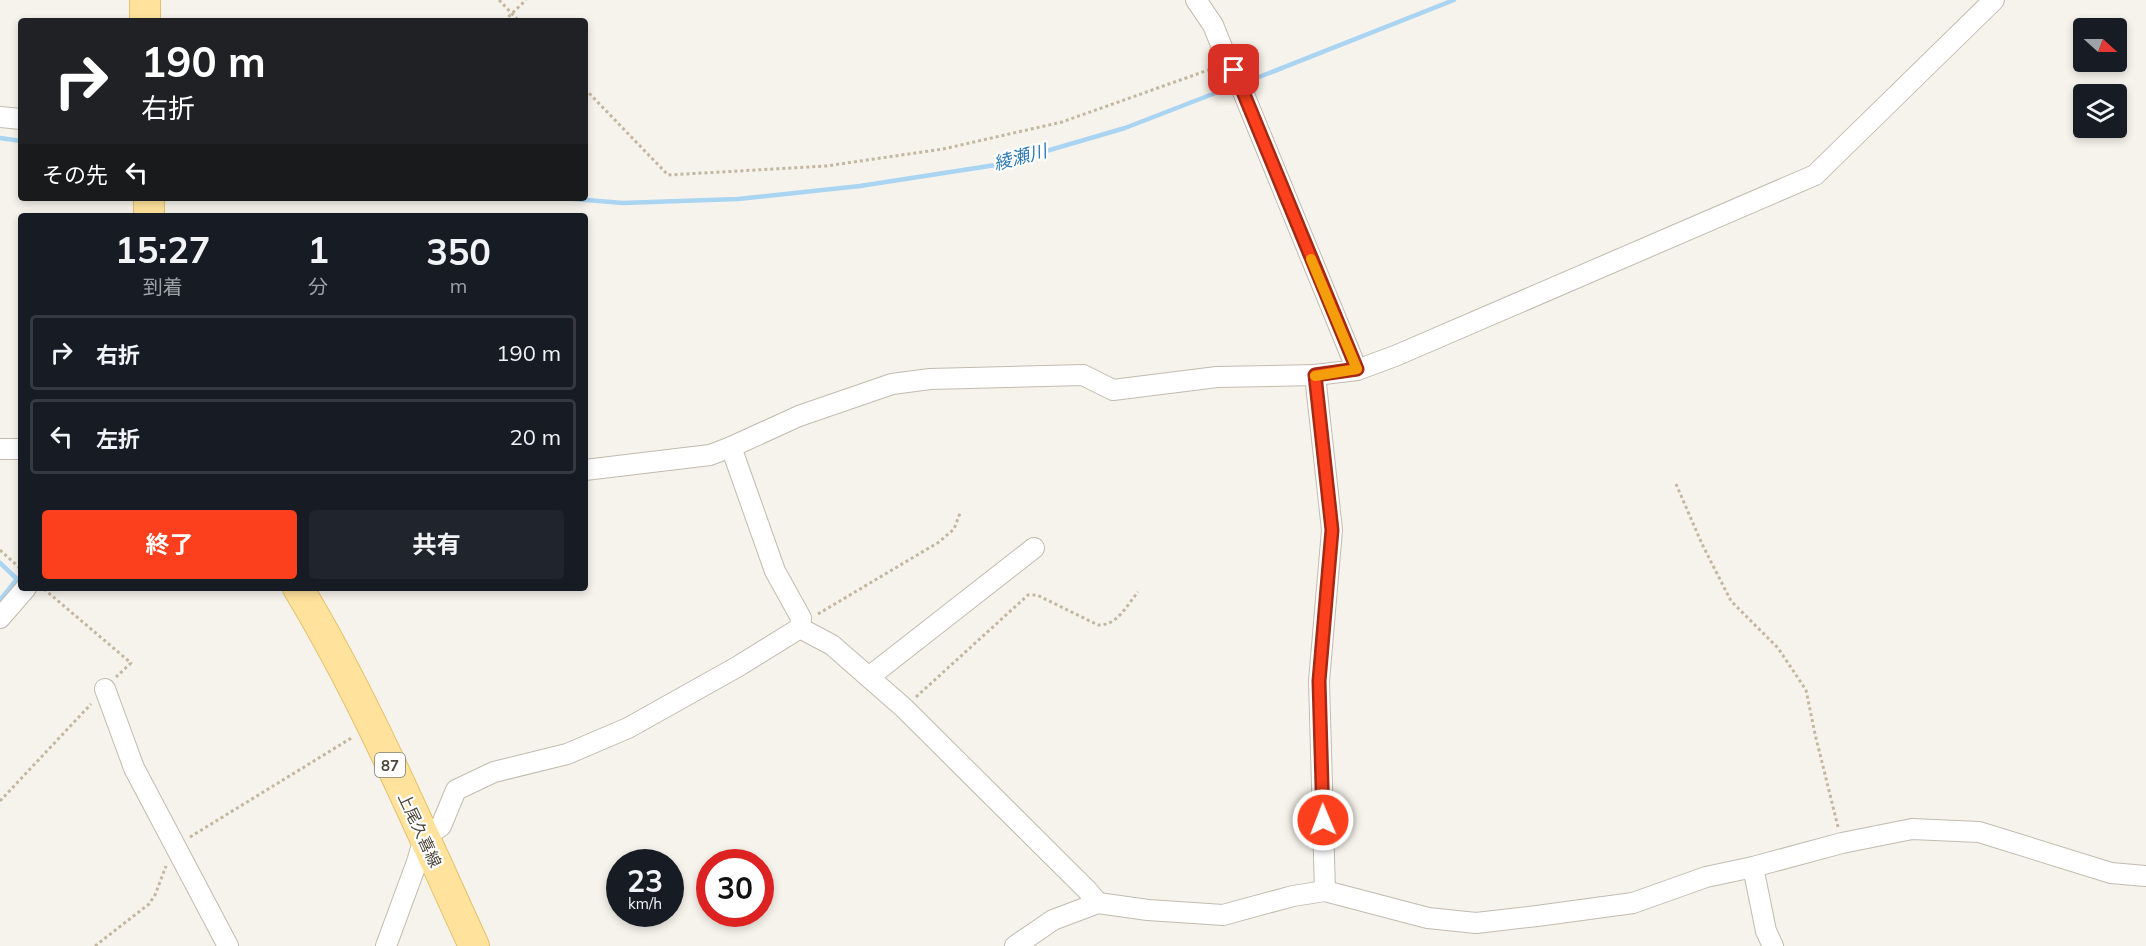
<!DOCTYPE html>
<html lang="ja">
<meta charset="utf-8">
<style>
body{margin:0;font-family:Mulish,"Noto Sans JP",sans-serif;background:#20242c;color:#f1f3f6;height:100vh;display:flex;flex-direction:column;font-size:22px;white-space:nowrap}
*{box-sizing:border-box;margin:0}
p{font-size:20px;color:#9ea1a6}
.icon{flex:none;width:33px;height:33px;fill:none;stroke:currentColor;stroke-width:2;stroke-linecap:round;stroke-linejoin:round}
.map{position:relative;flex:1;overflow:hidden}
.panel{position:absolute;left:18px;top:213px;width:570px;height:378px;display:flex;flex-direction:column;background:#171b24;border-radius:6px;box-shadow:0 3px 9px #0003}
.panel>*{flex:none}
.banner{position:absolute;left:18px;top:18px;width:570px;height:183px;border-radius:6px;box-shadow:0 3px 9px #0003;background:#202124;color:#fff;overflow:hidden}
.needle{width:39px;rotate:111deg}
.buttons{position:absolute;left:2073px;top:18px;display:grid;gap:12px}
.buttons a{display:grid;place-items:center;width:54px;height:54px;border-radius:6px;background:#171b24;box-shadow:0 3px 9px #0003;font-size:30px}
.speed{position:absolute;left:606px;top:849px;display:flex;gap:12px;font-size:30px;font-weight:700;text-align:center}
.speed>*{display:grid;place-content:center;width:78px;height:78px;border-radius:50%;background:#171b24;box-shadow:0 3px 9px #0003;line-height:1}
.speed small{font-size:15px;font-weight:400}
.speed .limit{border:9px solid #d22;background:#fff;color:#111}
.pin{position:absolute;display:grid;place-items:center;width:51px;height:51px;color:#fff;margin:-26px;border-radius:12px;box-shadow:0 3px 9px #0006}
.me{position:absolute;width:66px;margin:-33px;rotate:359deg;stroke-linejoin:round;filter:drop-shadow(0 0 4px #0008)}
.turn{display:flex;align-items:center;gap:21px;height:126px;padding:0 24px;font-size:27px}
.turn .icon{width:78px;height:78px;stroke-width:2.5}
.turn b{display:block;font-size:42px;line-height:51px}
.then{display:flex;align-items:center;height:57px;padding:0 24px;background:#0003;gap:12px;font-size:22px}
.eta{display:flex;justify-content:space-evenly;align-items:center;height:102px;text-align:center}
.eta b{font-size:36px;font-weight:700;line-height:42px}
.primary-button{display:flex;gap:12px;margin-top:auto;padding:12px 24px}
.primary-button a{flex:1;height:69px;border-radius:6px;background:#fc3f1d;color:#fff;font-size:24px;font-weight:700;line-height:69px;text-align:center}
.primary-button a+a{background:#20242c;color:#f1f3f6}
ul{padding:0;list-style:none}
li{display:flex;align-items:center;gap:18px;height:75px;margin:0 12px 9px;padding:0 12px;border:3px solid #363941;border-radius:6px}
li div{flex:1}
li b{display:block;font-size:22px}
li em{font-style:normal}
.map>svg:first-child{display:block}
</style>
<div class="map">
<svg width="2146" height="946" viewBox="0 0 2146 946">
<rect width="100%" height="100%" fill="#f6f3ec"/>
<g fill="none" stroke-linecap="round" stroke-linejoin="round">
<g stroke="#a9d4f2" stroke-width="4.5">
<path d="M1244,83L1454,0"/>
<path d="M0,138L21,141"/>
<path d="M562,198L623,203L738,199L860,186L1002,164L1125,128L1236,85"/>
<path d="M0,563L17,579L0,600"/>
</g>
<g stroke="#c2bbae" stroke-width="22">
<g id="street">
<path d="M1196,0L1213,25L1228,62L1234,70L1357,370"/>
<path d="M0,117L21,119"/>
<path d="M0,449H21"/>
<path d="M585,470L710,455L731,447L799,416L892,384L930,379L1083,375L1113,390L1217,377L1315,375"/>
<path d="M0,618L26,588"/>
<path d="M800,628L832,645L904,708L1087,890L1098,903"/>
<path d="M869,677L1034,548"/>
<path d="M105,689L134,768L228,946"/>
<path d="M1753,867L1766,931L1773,946"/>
<path d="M1325,891L1319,681L1332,530L1315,375L1357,370L1395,356L1815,175L1994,0"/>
<path d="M386,946L417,862L424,838L441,826L456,790L494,772L567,754L628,728L737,667L800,628L801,618L775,571L731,447"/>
<path d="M1015,946L1053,920L1098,903L1148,910L1223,915L1293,896L1325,891L1428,918L1476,923L1537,916L1633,903L1706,877L1753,867L1842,843L1912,829L1979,832L2111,873L2146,876"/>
</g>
</g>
<g stroke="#e6c16a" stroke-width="32">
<g id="primary">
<path d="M145,0V21"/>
<path d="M149,198V216"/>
<path d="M298,588C367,702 418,825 474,946"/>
</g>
</g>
<g stroke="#c4b79f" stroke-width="3" stroke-dasharray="3 3" stroke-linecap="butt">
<path d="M499,0L519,21"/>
<path d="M504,21L526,0"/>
<path d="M585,89L668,175L826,166L943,149L1062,122L1214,68"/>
<path d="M1676,484L1702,544L1731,601L1778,648L1806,690L1815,734L1838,827"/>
<path d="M0,550L21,569"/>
<path d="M44,589L131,663L116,677"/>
<path d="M818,614L939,542L954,529L960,513"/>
<path d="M916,697L1028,595H1037L1098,625C1117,626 1127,605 1138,592"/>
<path d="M0,801L91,704"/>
<path d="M190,837L353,737"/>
<path d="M95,946L149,904L155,895L166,866"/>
</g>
<use href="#street" stroke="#fff" stroke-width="20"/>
<use href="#primary" stroke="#ffe39c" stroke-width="30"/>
</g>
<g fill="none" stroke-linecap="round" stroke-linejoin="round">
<g stroke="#a42913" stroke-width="15">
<path id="route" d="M1234,70L1357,369L1315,375L1332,530L1319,681L1323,820"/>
</g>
<use href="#route" stroke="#fc3f1d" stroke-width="10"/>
<path stroke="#f59e0b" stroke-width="10" d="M1311,259L1357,369L1315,376"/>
</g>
<g text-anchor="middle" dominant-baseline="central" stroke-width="4.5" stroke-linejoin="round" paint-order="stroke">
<rect fill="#fff" stroke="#817c74" stroke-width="1.5" x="375" y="753" width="30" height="24" rx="4.5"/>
<g font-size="15" font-weight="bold" fill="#4b4439">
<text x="390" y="765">87</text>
</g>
<g font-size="16" fill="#4b4439" stroke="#fff">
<text transform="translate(420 830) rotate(65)">上尾久喜線</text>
</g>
<g font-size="18" font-style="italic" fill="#2e7ab2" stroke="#fff">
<text transform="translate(1020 157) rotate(-15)">綾瀬川</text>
</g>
</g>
</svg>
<div class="buttons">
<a><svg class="needle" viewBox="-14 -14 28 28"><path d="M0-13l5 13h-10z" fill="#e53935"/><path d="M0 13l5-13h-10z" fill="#9ea1a6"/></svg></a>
<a><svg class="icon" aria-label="layers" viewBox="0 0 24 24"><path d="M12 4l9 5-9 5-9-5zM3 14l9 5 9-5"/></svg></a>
</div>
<div class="speed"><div>23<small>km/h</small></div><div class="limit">30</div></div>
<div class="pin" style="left:1234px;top:70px;background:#d93025"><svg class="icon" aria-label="arrive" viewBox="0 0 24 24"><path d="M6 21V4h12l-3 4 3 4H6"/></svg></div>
<svg class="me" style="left:1323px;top:820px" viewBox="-20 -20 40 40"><circle r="17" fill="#fc3f1d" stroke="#fff" stroke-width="3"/><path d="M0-11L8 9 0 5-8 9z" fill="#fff"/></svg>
<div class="banner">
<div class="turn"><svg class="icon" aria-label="right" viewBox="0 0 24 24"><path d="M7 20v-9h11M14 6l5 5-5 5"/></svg><div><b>190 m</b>右折</div></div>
<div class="then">その先<svg class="icon" aria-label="left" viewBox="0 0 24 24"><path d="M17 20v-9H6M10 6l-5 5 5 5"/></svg></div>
</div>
<section class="panel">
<div class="eta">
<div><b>15:27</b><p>到着</p></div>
<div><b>1</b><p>分</p></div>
<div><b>350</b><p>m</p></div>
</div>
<ul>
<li><svg class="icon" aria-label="right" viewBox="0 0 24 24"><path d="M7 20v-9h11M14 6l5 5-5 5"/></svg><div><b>右折</b></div><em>190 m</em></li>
<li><svg class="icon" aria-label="left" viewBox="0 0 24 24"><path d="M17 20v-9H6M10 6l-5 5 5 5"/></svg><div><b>左折</b></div><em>20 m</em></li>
</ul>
<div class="primary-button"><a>終了</a><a>共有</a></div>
</section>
</div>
